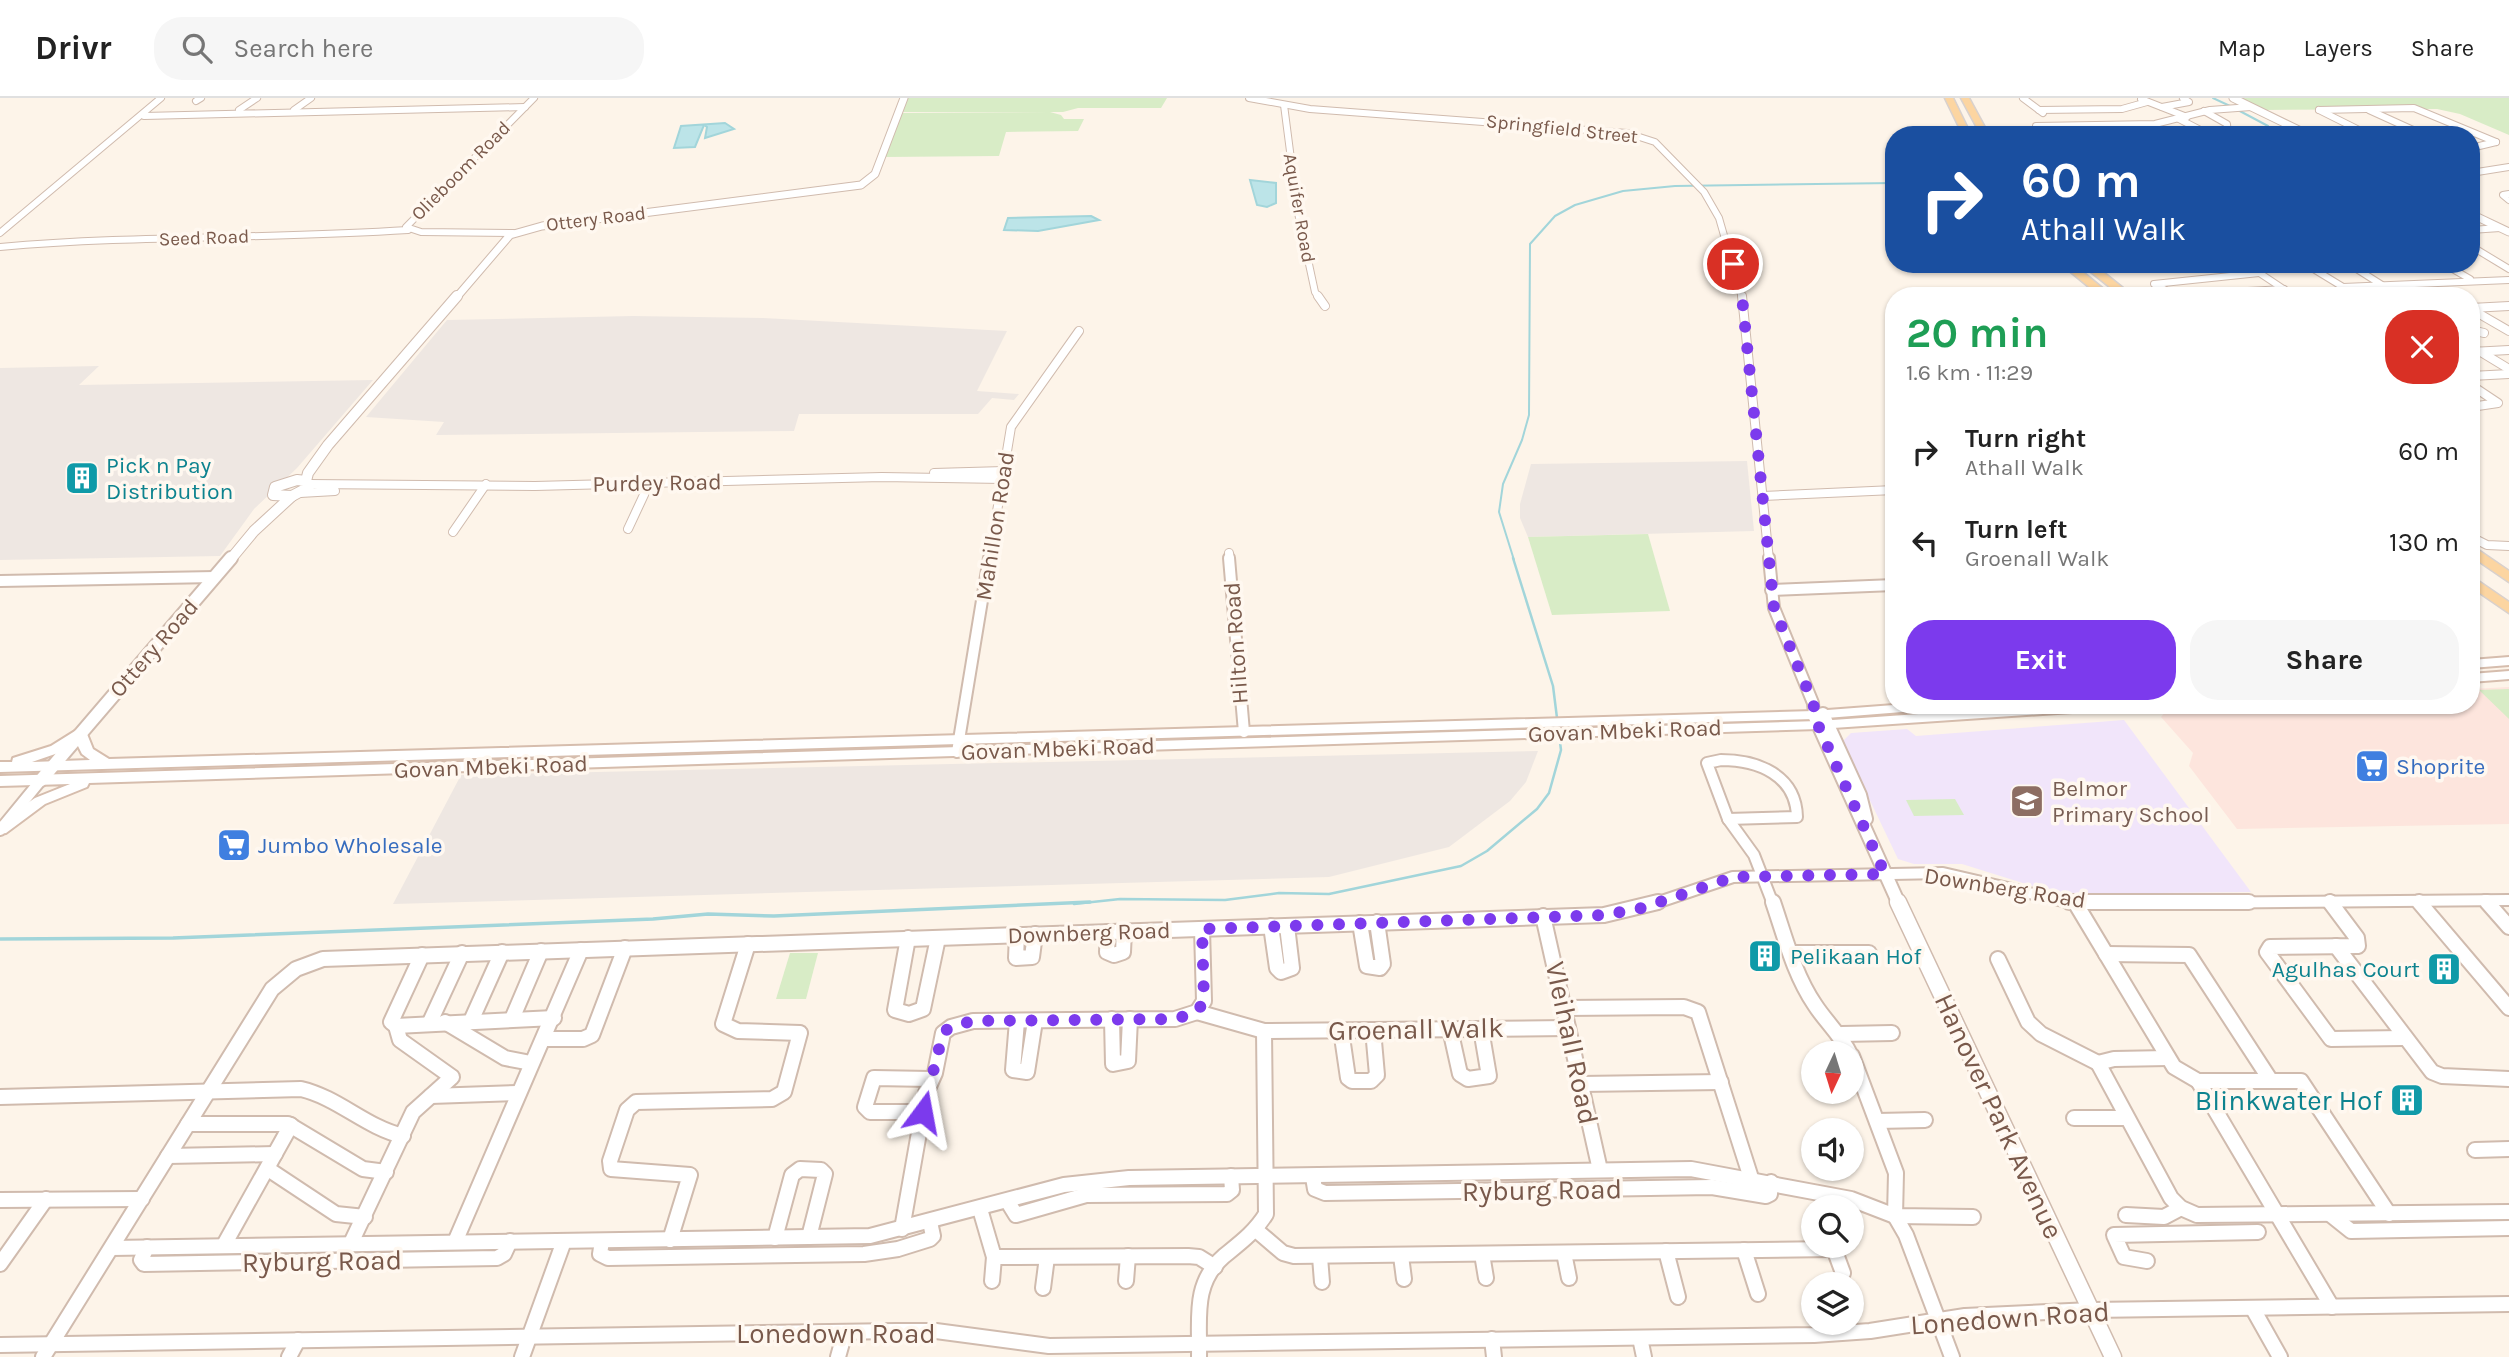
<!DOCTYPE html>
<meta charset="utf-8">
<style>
body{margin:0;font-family:Karla,sans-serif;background:#f6f6f6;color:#222;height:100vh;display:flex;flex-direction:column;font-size:26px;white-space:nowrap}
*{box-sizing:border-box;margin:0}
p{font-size:23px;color:#767676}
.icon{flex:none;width:38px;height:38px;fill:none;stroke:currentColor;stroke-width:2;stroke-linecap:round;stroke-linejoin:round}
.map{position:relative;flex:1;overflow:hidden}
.drawer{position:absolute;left:1885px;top:189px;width:595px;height:427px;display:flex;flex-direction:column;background:#fff;border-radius:28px;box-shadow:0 2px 5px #0004}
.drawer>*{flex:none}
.top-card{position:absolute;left:1885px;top:28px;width:595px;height:147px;border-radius:28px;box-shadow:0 2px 5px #0004;background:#1a4fa0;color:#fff;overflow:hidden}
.needle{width:46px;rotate:184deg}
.controls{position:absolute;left:1801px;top:943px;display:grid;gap:14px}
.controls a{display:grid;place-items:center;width:63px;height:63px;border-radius:50%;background:#fff;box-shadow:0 2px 5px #0004;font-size:35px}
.pin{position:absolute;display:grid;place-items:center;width:60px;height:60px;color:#fff;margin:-30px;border:4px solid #fff;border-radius:50%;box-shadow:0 2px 7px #0007}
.me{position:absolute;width:77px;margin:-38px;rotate:13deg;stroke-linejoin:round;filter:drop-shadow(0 0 5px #0008)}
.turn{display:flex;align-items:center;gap:24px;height:147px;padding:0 21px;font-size:32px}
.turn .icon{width:91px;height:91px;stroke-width:2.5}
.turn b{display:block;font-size:49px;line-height:60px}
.round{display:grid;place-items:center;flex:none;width:74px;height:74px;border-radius:28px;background:#f6f6f6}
.headline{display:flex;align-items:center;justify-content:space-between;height:119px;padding:0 21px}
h1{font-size:42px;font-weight:700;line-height:52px;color:#1e9e55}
.action{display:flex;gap:14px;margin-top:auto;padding:14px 21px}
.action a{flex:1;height:80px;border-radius:28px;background:#7c3aed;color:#fff;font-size:28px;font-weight:700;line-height:80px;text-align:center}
.action a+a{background:#f6f6f6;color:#222}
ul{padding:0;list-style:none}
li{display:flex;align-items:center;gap:21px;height:91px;padding:0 21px}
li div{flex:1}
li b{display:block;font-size:26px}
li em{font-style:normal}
header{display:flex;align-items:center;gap:42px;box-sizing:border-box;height:98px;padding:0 35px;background:#fff;border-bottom:2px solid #e0e0e0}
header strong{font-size:33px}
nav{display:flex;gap:38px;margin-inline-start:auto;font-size:24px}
.search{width:490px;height:63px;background:#f6f6f6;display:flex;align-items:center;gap:18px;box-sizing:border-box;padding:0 24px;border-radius:28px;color:#767676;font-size:26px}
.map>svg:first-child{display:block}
</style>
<header>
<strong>Drivr</strong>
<div class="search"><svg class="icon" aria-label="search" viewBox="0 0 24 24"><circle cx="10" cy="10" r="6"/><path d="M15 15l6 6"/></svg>Search here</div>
<nav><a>Map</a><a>Layers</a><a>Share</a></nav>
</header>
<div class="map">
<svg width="2509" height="1259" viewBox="0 0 2509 1259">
<rect width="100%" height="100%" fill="#fdf4e9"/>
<path fill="#fde5dd" d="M2509,589V726L2237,731L2189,668L2193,655L2161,619L2167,612L2225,607H2471V591Z"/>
<g fill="#eee7e2">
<path d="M633,218L763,220L1007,233L977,293L1019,296L1014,302L992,300L978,316H799L794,333L436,337L444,324L366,319L447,222Z"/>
<path d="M99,268L79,287L373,282L297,370L254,411L220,458L0,462V270Z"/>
<path d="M1747,363L1754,433L1528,439L1520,420V406L1531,366Z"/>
<path d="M1538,653L1526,684L1510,703L1449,749L1329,779L393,806L461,677Z"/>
</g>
<path fill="#f1e5fa" d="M2124,622L2251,794L2058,796L1962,766H1914L1898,761L1842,644L1851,635L1907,631L1916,638Z"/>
<g fill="#d8ecc6">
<path d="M908,0H1167L1161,10H1078L1063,14H903Z"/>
<path d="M2237,0H2509V37L2460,16L2437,11L2263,12Z"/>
<path d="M1050,14L1061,17L1064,21H1084L1078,33L1006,34L999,58L884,59L902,15Z"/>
<path d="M1648,436L1670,513L1552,517L1528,439Z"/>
<path d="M2509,591V621L2479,592Z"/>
<path d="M1955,701L1964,717L1914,718L1906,702Z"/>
<path d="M790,855H818L806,901H776Z"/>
</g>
<g fill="#bce4e8" stroke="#a2d5da" stroke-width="2">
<path d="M725,25L734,31L705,40L707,29L704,27L695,49L674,50L681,28Z"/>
<path d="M1250,82L1276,85V105L1267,109L1257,107Z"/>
<path d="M1091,118L1099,122L1038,133L1004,132L1008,120Z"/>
</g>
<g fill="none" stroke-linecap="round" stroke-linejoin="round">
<g stroke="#a2d5da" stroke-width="2">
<path d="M2213,0L2230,8"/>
<path d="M2236,11L2268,28L2272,37"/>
<path d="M1514,462L1499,414L1503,386L1522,342L1529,317L1530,146L1555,118L1575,107L1623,93L1675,88L1894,85"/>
</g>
<path stroke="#a2d5da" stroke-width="2.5" d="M1074,806L1120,801L1225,802L1279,795L1329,796L1461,768L1487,753L1537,711L1549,695L1561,652L1553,588L1513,460"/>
<path stroke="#a2d5da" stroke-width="3.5" d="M0,841L173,840L653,821L708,816L774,818L1090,804"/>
<g stroke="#d0bbae" stroke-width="8">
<g id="minor-far3">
<path d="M1249,0L1310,11L1627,35L1655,44L1704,94L1719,120L1742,200"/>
<path d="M2023,0L2043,15"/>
<path d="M2141,1L2187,19"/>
<path d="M196,3L201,0"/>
<path d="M1284,7L1298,115L1315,194L1319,200"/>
<path d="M2162,9L2189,4L2183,0"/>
<path d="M239,12L257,0"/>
<path d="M294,12L311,0"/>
<path d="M2039,12L2122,11L2147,4"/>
<path d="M2319,12L2414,10L2496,44"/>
<path d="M2319,12L2369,37"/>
<path d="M2369,12L2424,37"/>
<path d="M2204,13L2227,26L2228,37"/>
<path d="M144,18L525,9"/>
<path d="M2179,21L2210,37"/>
<path d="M2036,28L2155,26L2210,12L2251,9"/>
<path d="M2471,50L2496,44"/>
<path d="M2471,75L2509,69"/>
<path d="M2509,96L2503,97L2509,102"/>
<path d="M2471,132L2500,130"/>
<path d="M0,135L161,0"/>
<path d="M513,135L421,134L406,129L534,0"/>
<path d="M2471,148L2509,171"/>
<path d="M0,149C136,137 272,141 408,132"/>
<path d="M2246,166L2294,198"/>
<path d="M2444,166L2470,181"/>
<path d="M2307,167L2343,189L2509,182"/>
<path d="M2352,168L2382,187"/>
<path d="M2312,171L2380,166"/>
<path d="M2259,175L2154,186L2175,197L2284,191"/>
</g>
</g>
<g stroke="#d0bbae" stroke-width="10">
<g id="minor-far2">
<path d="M1318,198L1325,208"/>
<path d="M1742,198L1769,462"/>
<path d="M2471,210L2509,208"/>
<path d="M2471,211L2509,233"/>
<path d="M2471,232L2484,235"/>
<path d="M2471,254L2509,252"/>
<path d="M2481,254L2509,271"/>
<path d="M2471,278L2509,276"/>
<path d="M2471,287L2498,305L2471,309"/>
<path d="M934,375L1004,373"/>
<path d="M309,386L535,388L882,379L1003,381"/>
<path d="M300,395L335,393"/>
<path d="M1763,398L1894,392"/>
<path d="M628,431L649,386"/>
<path d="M453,434L486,386"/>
<path d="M2471,439L2487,447L2509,448"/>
<path d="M1229,455L1230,462"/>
<path d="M989,462L1011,329L1079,233"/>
</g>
</g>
<g stroke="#d0bbae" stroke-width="14">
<g id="minor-far1">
<path d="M1229,460L1244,634"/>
<path d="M1769,460L1774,510L1813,605L1814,617"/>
<path d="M0,483L215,479"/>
<path d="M1771,492L1894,487"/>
<path d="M957,654L989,460"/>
<path d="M1721,662C1758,662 1796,677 1797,719L1728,721L1707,665Z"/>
<path d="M1728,721L1754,757L1773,806"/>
<path d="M0,732L41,682"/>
<path d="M2485,802L2489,806"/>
<path d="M2329,803L2331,806"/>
<path d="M2418,803L2421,806"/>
<path d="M1653,806L1733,779L1943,775L2076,806L2509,802"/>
</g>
</g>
<g stroke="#d0bbae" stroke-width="18">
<g id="minor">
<path d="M1773,804C1785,839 1794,876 1815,907C1826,924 1841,937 1850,956"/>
<path d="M2069,804H2249"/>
<path d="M2330,804L2357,840L2358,848L2270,849L2267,854L2331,941L2403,940"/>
<path d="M2419,804L2509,910"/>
<path d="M2487,804L2509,829"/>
<path d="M2076,806L2174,969L2198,983H2301L2389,1116"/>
<path d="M1543,818L1600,1072"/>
<path d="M1360,825L1367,868L1380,870L1383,866L1377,824"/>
<path d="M1271,828L1277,870L1281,874L1292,870L1287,828"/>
<path d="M1202,831L1204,903L1197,914L1264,933L1568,930"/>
<path d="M1108,834L1107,854L1114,857L1123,854L1124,833"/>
<path d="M1017,837L1016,860L1032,859L1035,836"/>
<path d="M908,840L895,912L909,916L923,911L938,840"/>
<path d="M2336,848L2432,974L2442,978L2509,981"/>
<path d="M1793,855H1869"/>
<path d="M2106,856L2189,857L2271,983"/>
<path d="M1998,861L2028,924L2041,936L2098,965"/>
<path d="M1564,910L1684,909L1698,914L1751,1080"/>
<path d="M512,921L541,853"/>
<path d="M1112,921L1113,966L1128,963L1130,921"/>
<path d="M471,923L502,854"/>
<path d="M1017,923L1013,972L1027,974L1035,923"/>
<path d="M430,924L462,855"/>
<path d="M445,924L505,960L531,965"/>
<path d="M396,928L554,920"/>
<path d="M1450,931L1460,976L1468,981L1489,978L1481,931"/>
<path d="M1341,932L1348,980L1352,983H1371L1377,977L1373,932"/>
<path d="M1842,936L1892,935"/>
<path d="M545,941H583L592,937L625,850"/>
<path d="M1852,958L1896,1075L1895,1118L1906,1137L1952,1259"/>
<path d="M2098,965L2171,1100L2181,1110L2197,1117L2509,1114"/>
<path d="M2098,965L2114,961L2168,960"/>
<path d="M2198,983L2332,1209"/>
<path d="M1581,986L1721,984"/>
<path d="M431,998L518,995"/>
<path d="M0,999L301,991C339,1000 365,1029 403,1038"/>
<path d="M923,1014H870L865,1009L874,980L930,981"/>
<path d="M2074,1020H2126"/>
<path d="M1877,1023L1925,1022"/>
<path d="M188,1026H288L363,1071L386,1074"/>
<path d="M2475,1052L2509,1051"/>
<path d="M168,1058L275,1056"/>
<path d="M268,1071L336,1116L365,1119"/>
<path d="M1313,1079L1315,1091L1325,1095L1712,1089L1766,1098L1770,1096L1771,1084"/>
<path d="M0,1102L142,1101"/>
<path d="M1008,1104L1016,1117L1086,1097L1227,1096L1232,1092L1231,1078"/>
<path d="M980,1111L994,1159L992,1183"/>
<path d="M2126,1117L2164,1119L2181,1110"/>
<path d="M2331,1117L2351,1133L2509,1130"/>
<path d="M902,1131L926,995L935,975L943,935L951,929L973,923L1175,921L1197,914"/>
<path d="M1256,1132L1283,1155L1294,1158L1834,1151"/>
<path d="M775,1140L792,1077L800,1071L821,1072L825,1076L809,1139"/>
<path d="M670,1142L690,1077L611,1071L610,1063L627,1012L636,1004L772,1001L784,994L800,935L738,933L723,926L748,846"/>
<path d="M602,1143L600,1156L608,1160L864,1156L898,1151L930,1141L933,1138L930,1124"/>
<path d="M455,1144L581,852"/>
<path d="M351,1145L413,1014L452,979L400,942L396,928L391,924L422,857"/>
<path d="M224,1147L291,1027"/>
<path d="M1833,1148L1843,1175"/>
<path d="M147,1149L141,1162L144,1166L497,1160L504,1156L510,1143"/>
<path d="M112,1150L870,1138L1064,1087L1129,1080L1691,1071L1851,1101L1895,1118L1973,1119"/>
<path d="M1744,1152L1758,1196"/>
<path d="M1666,1153L1678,1199"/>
<path d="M1564,1155L1569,1180"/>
<path d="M1482,1156L1486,1180"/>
<path d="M1401,1158L1404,1181"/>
<path d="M994,1159L1188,1158L1199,1159L1215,1169"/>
<path d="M1320,1159L1322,1184"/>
<path d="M2147,1163L2124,1159L2114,1137L2258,1134"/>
<path d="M0,1166L46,1101"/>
<path d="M1126,1183L1128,1158"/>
<path d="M1043,1190L1047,1159"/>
<path d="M2253,1211L2280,1259"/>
<path d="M1640,1240L1644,1259"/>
<path d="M1492,1241L1494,1259"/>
<path d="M0,1247L896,1233H936L1049,1248L1814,1237L1870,1233L1965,1218L2091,1212L2509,1206"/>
<path d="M43,1259L272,891L296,871L323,861L1604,817L1658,804"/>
<path d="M289,1259L298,1242"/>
<path d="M522,1259L564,1143"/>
<path d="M838,1259L845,1234"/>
<path d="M1199,1259C1200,1221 1192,1186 1224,1158C1240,1145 1255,1134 1266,1116L1264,933"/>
</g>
</g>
<g stroke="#d0bbae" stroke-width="9">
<g id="tertiary-far3">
<path d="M2233,0L2309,37"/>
<path d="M2471,116L2509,134"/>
<path d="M456,200L510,137L542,128L861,87L875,76L904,0"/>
</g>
</g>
<g stroke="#d0bbae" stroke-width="12">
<g id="tertiary-far2">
<path d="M297,382L306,383L309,389L292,398L273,397L275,389Z"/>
<path d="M306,383L308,375L328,347L457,198"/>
<path d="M230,462L254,433L292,398"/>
</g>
</g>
<g stroke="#d0bbae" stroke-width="16">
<g id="tertiary-far1">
<path d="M1823,616L1860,697L1866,721"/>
<path d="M1814,617L1899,806"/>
<path d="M41,682L231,460"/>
</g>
</g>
<g stroke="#d0bbae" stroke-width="19">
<path id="tertiary" d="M1898,804L2113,1259"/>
</g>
<g stroke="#d6bdad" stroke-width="4">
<g id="secondary">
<path d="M2509,559V567L2471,570V562Z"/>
<path d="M2509,573V581L2471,584V576Z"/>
<path d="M1894,607H1947L1940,611L1814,621L0,674V664H12L13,660L51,648L83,628L90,632L87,636L93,651L109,661L1814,613ZM76,644L82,656L90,662L32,664L61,654Z"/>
<path d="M2050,607H2123L2116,611L1818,631L89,685L87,689L45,706L6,735L0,736V724L35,700L70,686L0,688V678L1818,623Z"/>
</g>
</g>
<g stroke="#d9d1cd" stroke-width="3">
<g id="primary">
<path d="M1945,0H1953L1971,37H1963Z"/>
<path d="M1961,0H1969L1989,37H1981Z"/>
<path d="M2061,166H2073L2112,198H2100Z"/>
<path d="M2081,166H2093L2133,198H2121Z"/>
<path d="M2471,447L2509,473V484L2471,458Z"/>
<path d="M2471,478L2509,504V515L2471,489Z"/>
</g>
</g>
<use href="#minor-far3" stroke="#fff" stroke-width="6"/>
<use href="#minor-far2" stroke="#fff" stroke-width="8"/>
<use href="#minor-far1" stroke="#fff" stroke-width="10"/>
<use href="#minor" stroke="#fff" stroke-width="14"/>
<use href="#tertiary-far3" stroke="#fff" stroke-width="7"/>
<use href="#tertiary-far2" stroke="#fff" stroke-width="10"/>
<use href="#tertiary-far1" stroke="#fff" stroke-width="12"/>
<use href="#tertiary" stroke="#fff" stroke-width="16"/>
<use href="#secondary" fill="#fff" fill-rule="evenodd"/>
<use href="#primary" fill="#fcd5a1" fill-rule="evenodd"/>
</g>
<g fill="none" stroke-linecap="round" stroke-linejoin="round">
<path stroke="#7c3aed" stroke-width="12" stroke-dasharray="0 21.6" d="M923,1014L943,935L949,930L972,923L1175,921L1197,914L1204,903L1202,831L1604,817L1642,810L1734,779L1885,776L1818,627L1813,605L1774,510L1742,199L1733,166"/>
</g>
<defs>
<g id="building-square" transform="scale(1.75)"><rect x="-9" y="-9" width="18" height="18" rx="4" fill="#0f9aa8" stroke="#fff8f0"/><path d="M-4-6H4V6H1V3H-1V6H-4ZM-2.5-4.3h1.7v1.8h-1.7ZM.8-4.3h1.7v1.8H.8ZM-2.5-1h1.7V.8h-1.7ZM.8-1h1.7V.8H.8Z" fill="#fff"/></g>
<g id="supermarket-square" transform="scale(1.75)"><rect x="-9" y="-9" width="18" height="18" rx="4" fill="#3f7fe0" stroke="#fff8f0"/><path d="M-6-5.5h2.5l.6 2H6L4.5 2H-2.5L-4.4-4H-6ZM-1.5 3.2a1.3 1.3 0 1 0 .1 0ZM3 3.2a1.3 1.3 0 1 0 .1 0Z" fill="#fff"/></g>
<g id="school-square" transform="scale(1.75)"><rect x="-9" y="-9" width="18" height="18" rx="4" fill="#8d6e63" stroke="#fff8f0"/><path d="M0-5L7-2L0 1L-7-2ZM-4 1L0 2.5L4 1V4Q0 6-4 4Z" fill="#fff"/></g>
</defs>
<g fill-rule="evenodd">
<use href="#building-square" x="82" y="380"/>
<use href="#supermarket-square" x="2372" y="668"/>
<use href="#school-square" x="2027" y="703"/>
<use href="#supermarket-square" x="234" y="747"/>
<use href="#building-square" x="1765" y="858"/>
<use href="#building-square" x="2444" y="871"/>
<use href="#building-square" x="2407" y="1002"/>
</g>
<g text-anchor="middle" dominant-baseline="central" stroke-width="7" stroke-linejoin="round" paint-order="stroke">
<g font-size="19" fill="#79594b" stroke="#fff8f0">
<text transform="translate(1562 31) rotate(6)">Springfield Street</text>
<text transform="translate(461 73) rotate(-45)">Olieboom Road</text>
<text transform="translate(1299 110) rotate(80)">Aquifer Road</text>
<text transform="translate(596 121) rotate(-7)">Ottery Road</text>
<text transform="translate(204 140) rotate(-2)">Seed Road</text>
</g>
<g font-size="23" fill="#0d838f" stroke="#fff8f0" text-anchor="start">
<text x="106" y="367">Pick n Pay<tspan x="106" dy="26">Distribution</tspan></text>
<text x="1790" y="858">Pelikaan Hof</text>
<text x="2420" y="871" text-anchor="end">Agulhas Court</text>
</g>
<g font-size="23" fill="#79594b" stroke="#fff8f0">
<text transform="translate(657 385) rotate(-1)">Purdey Road</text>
<text transform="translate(995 428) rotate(-81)">Mahillon Road</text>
<text transform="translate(1236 545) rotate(-94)">Hilton Road</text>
<text transform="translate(154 550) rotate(-49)">Ottery Road</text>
<text transform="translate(1625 633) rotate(-2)">Govan Mbeki Road</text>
<text transform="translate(1058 651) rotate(-2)">Govan Mbeki Road</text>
<text transform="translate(491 669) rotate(-2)">Govan Mbeki Road</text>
<text transform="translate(2005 790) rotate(9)">Downberg Road</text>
<text transform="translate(1089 835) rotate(-2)">Downberg Road</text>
</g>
<g font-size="23" fill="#366cbe" stroke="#fff8f0" text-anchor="start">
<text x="2396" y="668">Shoprite</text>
<text x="258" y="747">Jumbo Wholesale</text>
</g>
<g font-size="23" fill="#785e54" stroke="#fff8f0" text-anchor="start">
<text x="2052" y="690">Belmor<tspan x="2052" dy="26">Primary School</tspan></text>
</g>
<g font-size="28" fill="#79594b" stroke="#fff8f0">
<text transform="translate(1416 931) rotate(-1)">Groenall Walk</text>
<text transform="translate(1572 945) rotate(78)">Vleihall Road</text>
<text transform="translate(1999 1018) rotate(65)">Hanover Park Avenue</text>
<text transform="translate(1542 1092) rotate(-1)">Ryburg Road</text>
<text transform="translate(322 1163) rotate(-1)">Ryburg Road</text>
<text transform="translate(2010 1220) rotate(-4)">Lonedown Road</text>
<text x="836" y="1235">Lonedown Road</text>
</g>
<g font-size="28" fill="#0d838f" stroke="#fff8f0" text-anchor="end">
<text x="2382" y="1002">Blinkwater Hof</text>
</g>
</g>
</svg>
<div class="controls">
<a><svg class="needle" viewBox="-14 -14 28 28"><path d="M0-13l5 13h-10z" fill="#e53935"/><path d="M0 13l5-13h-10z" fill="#767676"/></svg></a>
<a><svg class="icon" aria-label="sound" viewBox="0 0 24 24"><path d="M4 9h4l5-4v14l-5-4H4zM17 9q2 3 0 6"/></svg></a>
<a><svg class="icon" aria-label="search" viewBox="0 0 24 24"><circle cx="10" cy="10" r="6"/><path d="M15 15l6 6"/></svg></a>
<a><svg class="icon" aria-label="layers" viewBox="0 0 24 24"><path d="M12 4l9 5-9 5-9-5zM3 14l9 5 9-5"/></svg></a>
</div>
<div class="pin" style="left:1733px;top:166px;background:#d93025"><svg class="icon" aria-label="arrive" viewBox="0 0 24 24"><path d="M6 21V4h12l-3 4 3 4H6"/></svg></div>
<svg class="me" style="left:923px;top:1014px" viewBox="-20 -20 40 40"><path d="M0-17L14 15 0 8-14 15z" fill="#7c3aed" stroke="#fff" stroke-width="4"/></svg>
<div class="top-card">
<div class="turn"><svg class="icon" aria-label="right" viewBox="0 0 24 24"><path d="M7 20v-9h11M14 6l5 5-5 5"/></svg><div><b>60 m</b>Athall Walk</div></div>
</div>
<section class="drawer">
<div class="headline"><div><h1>20 min</h1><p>1.6 km · 11:29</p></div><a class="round" style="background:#d93025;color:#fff"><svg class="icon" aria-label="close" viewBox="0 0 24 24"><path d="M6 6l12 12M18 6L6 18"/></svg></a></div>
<ul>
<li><svg class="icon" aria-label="right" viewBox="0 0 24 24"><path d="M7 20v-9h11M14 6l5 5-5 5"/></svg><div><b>Turn right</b><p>Athall Walk</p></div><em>60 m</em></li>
<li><svg class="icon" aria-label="left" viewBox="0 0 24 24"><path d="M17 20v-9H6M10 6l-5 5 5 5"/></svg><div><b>Turn left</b><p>Groenall Walk</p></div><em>130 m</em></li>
</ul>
<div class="action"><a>Exit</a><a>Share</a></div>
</section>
</div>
